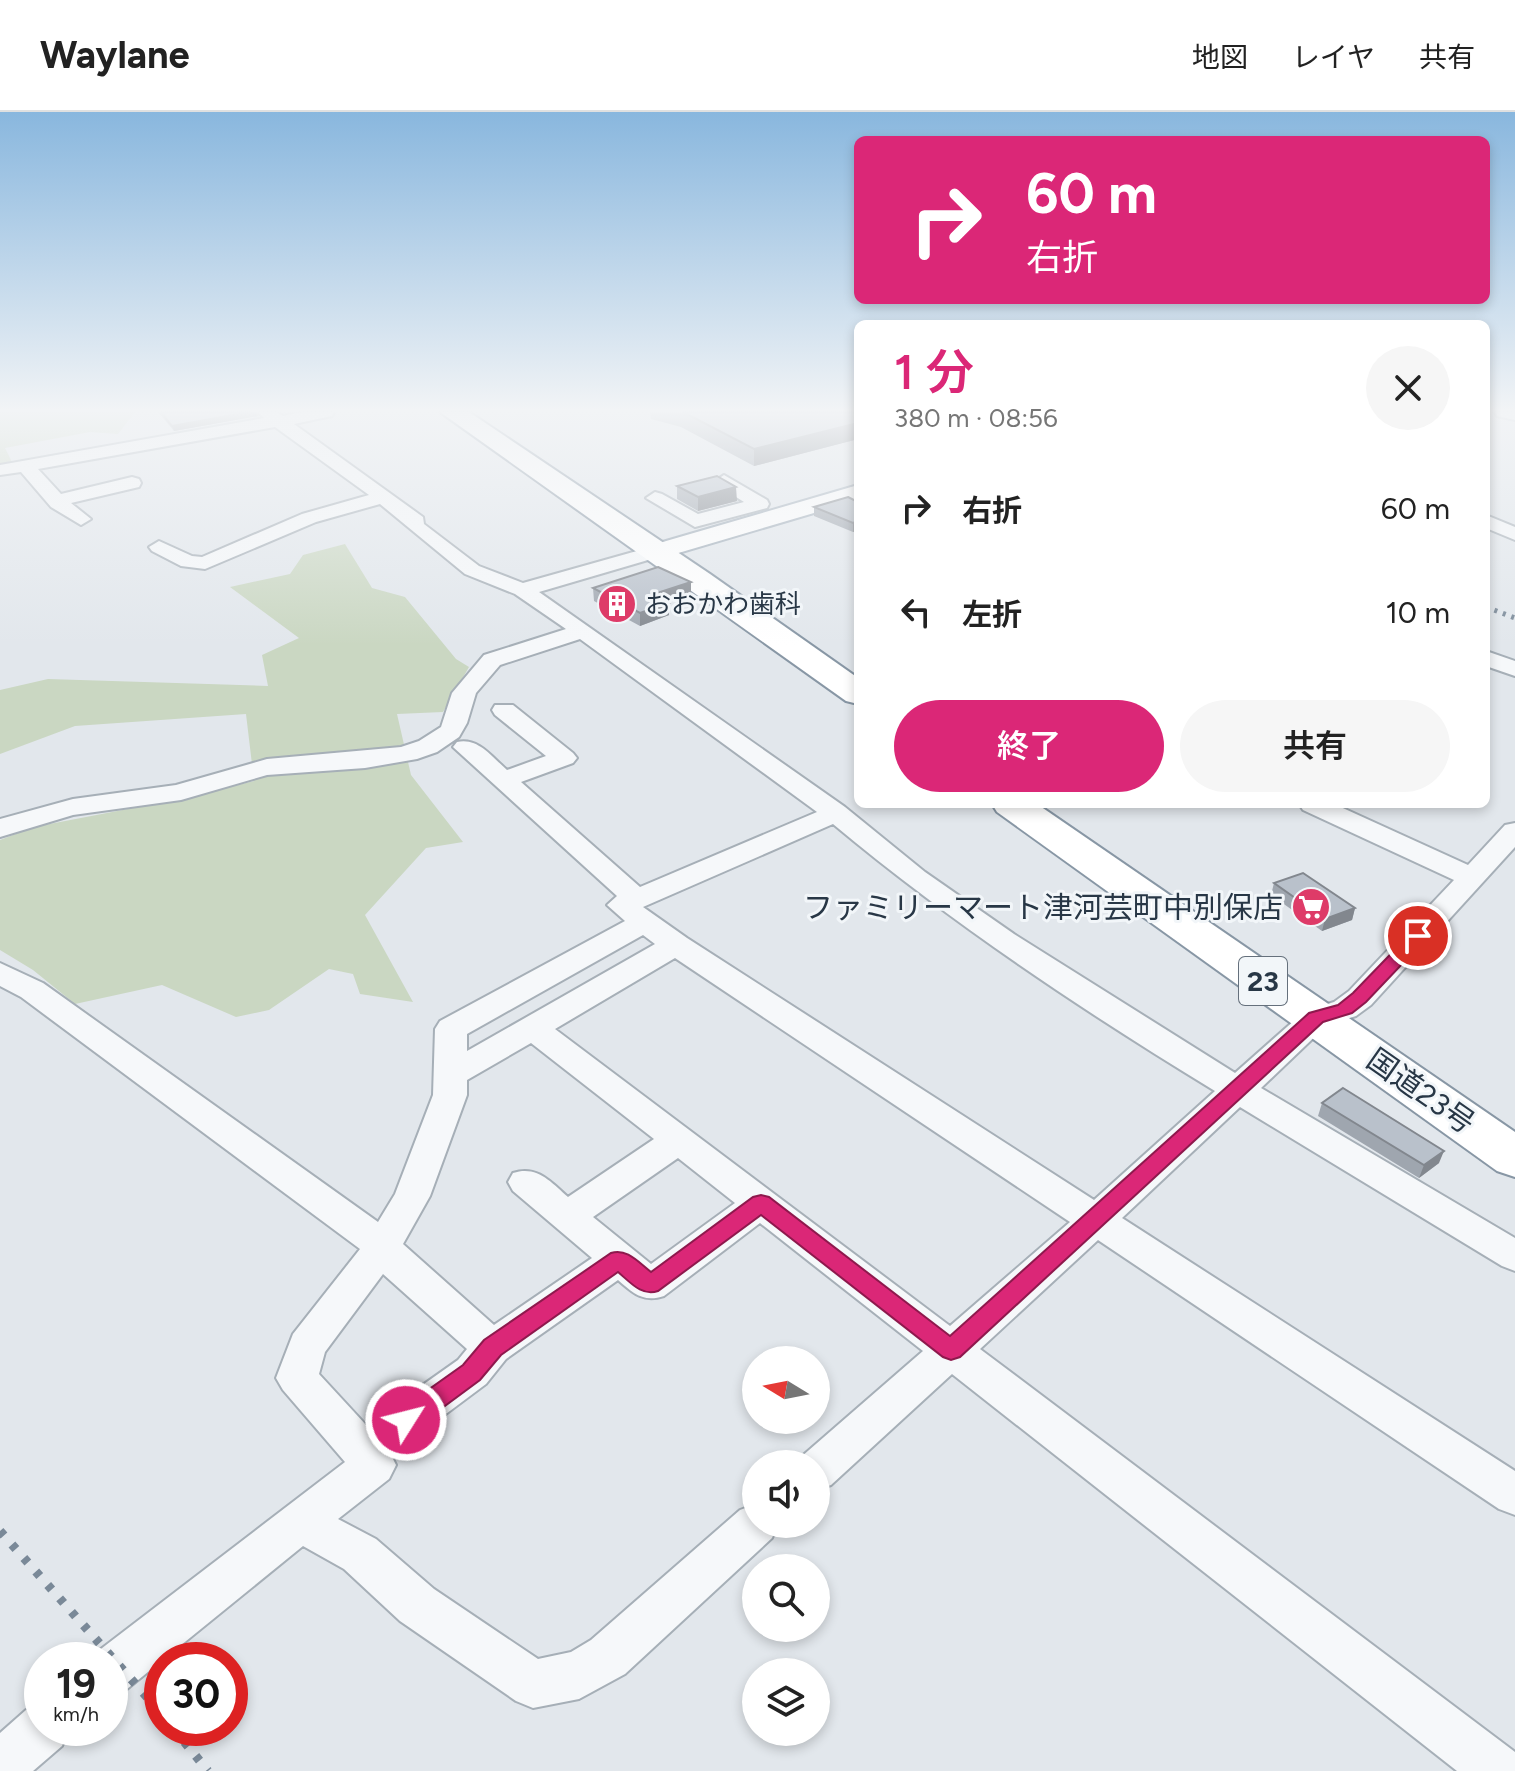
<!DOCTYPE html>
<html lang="ja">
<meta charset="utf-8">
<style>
body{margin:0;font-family:Figtree,"Noto Sans JP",sans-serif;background:#f6f6f6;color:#222;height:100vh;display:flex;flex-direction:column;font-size:30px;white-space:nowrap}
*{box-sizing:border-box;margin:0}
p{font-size:26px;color:#767676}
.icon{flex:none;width:44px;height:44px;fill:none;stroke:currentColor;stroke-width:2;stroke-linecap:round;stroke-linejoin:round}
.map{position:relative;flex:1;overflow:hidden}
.panel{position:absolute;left:854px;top:208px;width:636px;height:488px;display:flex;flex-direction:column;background:#fff;border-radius:12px;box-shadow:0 4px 12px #0003}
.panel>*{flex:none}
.hud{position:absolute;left:854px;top:24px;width:636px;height:168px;border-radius:12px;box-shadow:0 4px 12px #0003;background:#db2777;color:#fff;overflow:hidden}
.needle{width:52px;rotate:280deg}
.tools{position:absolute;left:742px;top:1234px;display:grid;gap:16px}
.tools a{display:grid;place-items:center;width:88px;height:88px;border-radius:50%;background:#fff;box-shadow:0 4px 12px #0003;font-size:40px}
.speed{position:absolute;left:24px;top:1530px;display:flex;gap:16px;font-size:40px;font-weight:700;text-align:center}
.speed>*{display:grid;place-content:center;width:104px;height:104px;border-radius:50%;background:#fff;box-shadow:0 4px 12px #0003;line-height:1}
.speed small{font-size:20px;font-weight:400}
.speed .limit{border:12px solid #d22;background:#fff;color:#111}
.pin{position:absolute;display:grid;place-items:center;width:68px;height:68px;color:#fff;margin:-34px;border:4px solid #fff;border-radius:50%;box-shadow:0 2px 8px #0007}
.me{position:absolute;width:88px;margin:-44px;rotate:54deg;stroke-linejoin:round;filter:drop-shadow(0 0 6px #0008)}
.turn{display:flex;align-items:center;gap:28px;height:168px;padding:0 40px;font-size:36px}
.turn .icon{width:104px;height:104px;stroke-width:2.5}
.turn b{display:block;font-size:56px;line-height:68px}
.round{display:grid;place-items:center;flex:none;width:84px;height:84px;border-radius:42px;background:#f6f6f6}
.head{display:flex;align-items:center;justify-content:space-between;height:136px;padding:0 40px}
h1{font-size:48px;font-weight:600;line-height:60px;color:#db2777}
.button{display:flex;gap:16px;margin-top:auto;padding:16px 40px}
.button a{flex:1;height:92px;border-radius:48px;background:#db2777;color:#fff;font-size:32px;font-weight:600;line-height:92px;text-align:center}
.button a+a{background:#f6f6f6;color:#222}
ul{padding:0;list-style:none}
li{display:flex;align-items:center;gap:24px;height:104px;padding:0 40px}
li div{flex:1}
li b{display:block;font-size:30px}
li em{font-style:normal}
header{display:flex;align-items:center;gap:48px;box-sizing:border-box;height:112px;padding:0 40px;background:#fff;border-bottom:2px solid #e0e0e0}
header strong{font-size:38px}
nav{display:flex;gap:44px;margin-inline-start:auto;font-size:28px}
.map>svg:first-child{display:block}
</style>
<header>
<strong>Waylane</strong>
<nav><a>地図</a><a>レイヤ</a><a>共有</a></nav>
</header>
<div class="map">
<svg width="1515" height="1659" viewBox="0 0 1515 1659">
<rect width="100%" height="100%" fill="#e2e7ec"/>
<g fill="#cad7c2">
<path d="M0,300H135L118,322L90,320L5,336L13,352L0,354Z"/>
<path d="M345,432L372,476L405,485L456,547L469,555L443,600L397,602L411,663L463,730L426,736L365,803L413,890L360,882L353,862L329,857L269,898L236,905L162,873L75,892L33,858L0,838V728L34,715L185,686L254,669L246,602L75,614L0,642V578L48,567L268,574L262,543L299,526L230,475L290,462L303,443Z"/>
</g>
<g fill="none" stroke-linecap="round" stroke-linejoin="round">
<g stroke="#a6afb7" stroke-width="4">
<g id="minor">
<path d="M258,300H277L283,304L302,300H334L332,304L294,312L423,405L424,412L479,454L523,471L651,435H665L668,439L665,443L539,480L845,695L925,760L1014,822L1235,961L1305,899L1334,890L1349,879L1454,768L1303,698L1299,692H1334L1468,753L1505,713L1515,711V735L1371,893L1356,904L1327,913L1261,976L1515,1126V1159L1502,1154L1240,995L1122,1106L1515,1359V1403L1499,1397L1098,1128L980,1237L1515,1640V1659H1457L952,1262L831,1373L816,1378V1352H798L801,1345L923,1239L760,1111L664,1184C643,1191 633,1181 618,1168L506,1247L486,1272L391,1343L396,1353L389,1367L338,1407L376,1427L434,1477L538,1547L571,1540L591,1528L740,1398L756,1392V1412H778L772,1426L625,1562L579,1587L533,1596L516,1589L400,1509L344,1457L303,1434L127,1577L110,1584V1548H91L93,1543L345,1350L283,1278L276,1266L293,1222L360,1137L21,885L0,874V851L43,871L378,1110L395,1082L433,983L435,917L440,909L625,809L607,793L617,784L453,635L457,630C478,625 492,645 507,658L546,644L495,603L492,598L495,593H513L573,641L577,646L573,651L521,670L640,775L817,700L580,527L500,553L476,581L467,611L459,625L437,640L417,647L365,656L267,663L181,688L73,703L0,725V707L73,687L176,673L267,647L401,635L419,629L441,615L452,581L484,543L566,517L515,482L465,462L380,392L316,410L205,457L181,454L152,439L149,435L159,429L192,444L202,445L302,402L369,383L275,315L38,357L61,382L132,365L139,367L141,371L139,375L71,391L91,407L81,413L51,395L21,360L0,363V353L264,306ZM833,712C953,812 1082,898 1215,979L1094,1088L687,826L643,795ZM643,823L655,832L467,939V922ZM675,846L1070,1110L950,1214L555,917ZM531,931L654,1027L568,1085C551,1070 537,1053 513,1061L508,1070L513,1079L592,1146L494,1213L403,1132L430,1084L467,983V968ZM678,1046L735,1091L651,1152L593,1105ZM383,1162L467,1237L458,1248L366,1313L319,1262L325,1240Z"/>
<path d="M1495,300H1515V308L1497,304Z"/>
<path d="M724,363L767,388L769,392L767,396L695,415L646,386L655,380L662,382L698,402L744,390L717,373L715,369Z"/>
<path d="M1486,403L1515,415V428L1486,416Z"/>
<path d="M1486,539L1515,549V564L1486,554Z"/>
<path d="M42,1592V1616H69L62,1634L33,1659H0V1621L26,1598Z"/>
</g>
</g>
<g stroke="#a0adb9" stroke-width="4">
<path id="major" d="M858,373V388L658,447L649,444L645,439L649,434Z"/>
</g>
<g stroke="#8897a5" stroke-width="4">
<g id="highway">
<path d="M440,300H469L710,462L858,566V592L846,589Z"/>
<path d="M992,692H1037L1515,1020V1065L1497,1059L997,700Z"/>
</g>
</g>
<use href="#minor" fill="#f6f8fa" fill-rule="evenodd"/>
<use href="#major" fill="#fff" fill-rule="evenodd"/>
<use href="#highway" fill="#fff" fill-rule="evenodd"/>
<path stroke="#7a8998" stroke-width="5" stroke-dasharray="3 6" stroke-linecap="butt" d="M1486,495L1515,506"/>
<g stroke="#7a8998" stroke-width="9" stroke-dasharray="6 12" stroke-linecap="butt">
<path d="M0,1419L162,1602"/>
<path d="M173,1616L208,1659"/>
</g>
</g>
<g fill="#9fa6af">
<path d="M158,300H257L258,304L174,319Z"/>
<path d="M650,300H858V327L754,354L681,315L651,307Z"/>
<path d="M677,374L737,389L698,399L677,387Z"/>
<path d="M858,390V418L853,420L814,404V395Z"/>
<path d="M593,476L691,482L668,490L669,503L640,514L594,489Z"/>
<path d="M1274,771L1355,796L1352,808L1322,819L1271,783Z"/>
<path d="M1322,991L1439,1051L1419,1066L1318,1004Z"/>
</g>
<g fill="#82878e">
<path d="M250,300H257L258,304L174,319L172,314Z"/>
<path d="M858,311V327L754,354V337Z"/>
<path d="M736,375L737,389L698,399V385Z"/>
<path d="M858,409V418L853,420V411Z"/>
<path d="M691,470V482L655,495L654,482Z"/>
<path d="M669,491V503L640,514V501Z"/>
<path d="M1355,796L1352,808L1322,819L1325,807Z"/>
<path d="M1444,1039L1439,1051L1419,1066L1424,1053Z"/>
</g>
<g fill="#b9c1cb" stroke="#82878e" stroke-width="2">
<path d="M161,300H250L172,314Z"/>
<path d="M683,300H858V311L754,337Z"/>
<path d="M717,364L736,375L698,385L677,374Z"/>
<path d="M848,385L858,390V409L853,411L814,395Z"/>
<path d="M658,455L691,470L654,482L669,491L640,501L593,476Z"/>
<path d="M1303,761L1355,796L1325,807L1274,771Z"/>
<path d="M1343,976L1444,1039L1424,1053L1322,991Z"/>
</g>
<linearGradient id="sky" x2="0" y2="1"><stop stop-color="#89b7de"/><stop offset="0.56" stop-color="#f2f4f6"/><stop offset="1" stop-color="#f2f4f6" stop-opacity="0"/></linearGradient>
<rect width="1515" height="533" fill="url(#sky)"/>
<path fill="#db2777" stroke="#8e194d" stroke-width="2" d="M1418,819L1425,820L1427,824L1425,828L1366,890L1352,901L1323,910L960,1245L951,1248L943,1245L761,1103L658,1179C642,1185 630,1170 618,1160L501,1243L480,1268L415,1316L406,1319L397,1316L393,1308L397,1300L463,1253L484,1228L611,1141C627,1136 638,1150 651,1160L753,1085L761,1083L769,1085L950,1224L1309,901L1338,893L1353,881L1412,820Z"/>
<defs>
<g id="building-disc" transform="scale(2)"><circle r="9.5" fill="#de3b68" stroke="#f2f6f9"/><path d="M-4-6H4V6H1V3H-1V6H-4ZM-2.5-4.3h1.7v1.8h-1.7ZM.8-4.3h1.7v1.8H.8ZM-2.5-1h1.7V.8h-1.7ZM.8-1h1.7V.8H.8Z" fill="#fff"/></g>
<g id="supermarket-disc" transform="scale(2)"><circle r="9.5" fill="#de3b68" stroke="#f2f6f9"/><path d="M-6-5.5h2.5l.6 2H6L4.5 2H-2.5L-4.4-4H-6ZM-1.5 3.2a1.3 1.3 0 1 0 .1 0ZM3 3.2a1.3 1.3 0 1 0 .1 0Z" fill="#fff"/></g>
</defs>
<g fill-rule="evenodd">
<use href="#building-disc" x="617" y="492"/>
<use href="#supermarket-disc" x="1311" y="795"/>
</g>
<g text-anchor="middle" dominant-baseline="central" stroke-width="6" stroke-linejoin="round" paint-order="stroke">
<g font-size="26" fill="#283746" stroke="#f2f6f9" text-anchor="start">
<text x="645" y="492">おおかわ歯科</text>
</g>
<rect fill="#f2f6f9" stroke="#65707c" stroke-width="2" x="1239" y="845" width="48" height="48" rx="6"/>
<g font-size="28" font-weight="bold" fill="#283746">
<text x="1263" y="869">23</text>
</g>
<g font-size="30" fill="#283746" stroke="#f2f6f9" text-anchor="end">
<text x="1283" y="795">ファミリーマート津河芸町中別保店</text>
</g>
<g font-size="30" fill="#283746" stroke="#f2f6f9">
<text transform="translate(1421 979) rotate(35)">国道23号</text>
</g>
</g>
</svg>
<div class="tools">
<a><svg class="needle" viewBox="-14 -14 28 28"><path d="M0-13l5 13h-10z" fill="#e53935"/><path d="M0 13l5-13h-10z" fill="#767676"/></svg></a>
<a><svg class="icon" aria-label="sound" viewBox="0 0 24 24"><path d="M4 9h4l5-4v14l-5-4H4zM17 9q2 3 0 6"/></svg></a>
<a><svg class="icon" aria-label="search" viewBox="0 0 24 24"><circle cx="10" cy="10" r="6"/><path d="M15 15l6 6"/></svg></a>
<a><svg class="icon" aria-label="layers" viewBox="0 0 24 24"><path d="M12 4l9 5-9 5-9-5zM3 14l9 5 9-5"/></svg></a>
</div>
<div class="speed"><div>19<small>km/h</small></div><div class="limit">30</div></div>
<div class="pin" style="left:1418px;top:824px;background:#d93025"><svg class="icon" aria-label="arrive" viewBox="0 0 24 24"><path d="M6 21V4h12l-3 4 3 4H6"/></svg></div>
<svg class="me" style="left:406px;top:1308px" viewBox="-20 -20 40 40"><circle r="17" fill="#db2777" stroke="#fff" stroke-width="3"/><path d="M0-11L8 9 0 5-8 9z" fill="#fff"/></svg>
<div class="hud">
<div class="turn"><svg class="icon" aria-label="right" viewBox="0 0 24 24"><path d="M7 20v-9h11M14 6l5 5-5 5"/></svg><div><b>60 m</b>右折</div></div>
</div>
<section class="panel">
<div class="head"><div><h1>1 分</h1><p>380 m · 08:56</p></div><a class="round"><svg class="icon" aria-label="close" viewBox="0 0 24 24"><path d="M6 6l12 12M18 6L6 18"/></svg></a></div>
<ul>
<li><svg class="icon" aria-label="right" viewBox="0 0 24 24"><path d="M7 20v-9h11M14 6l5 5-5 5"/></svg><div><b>右折</b></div><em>60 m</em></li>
<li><svg class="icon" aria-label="left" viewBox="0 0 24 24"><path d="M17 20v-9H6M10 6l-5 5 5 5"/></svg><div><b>左折</b></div><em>10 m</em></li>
</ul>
<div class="button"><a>終了</a><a>共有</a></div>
</section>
</div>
